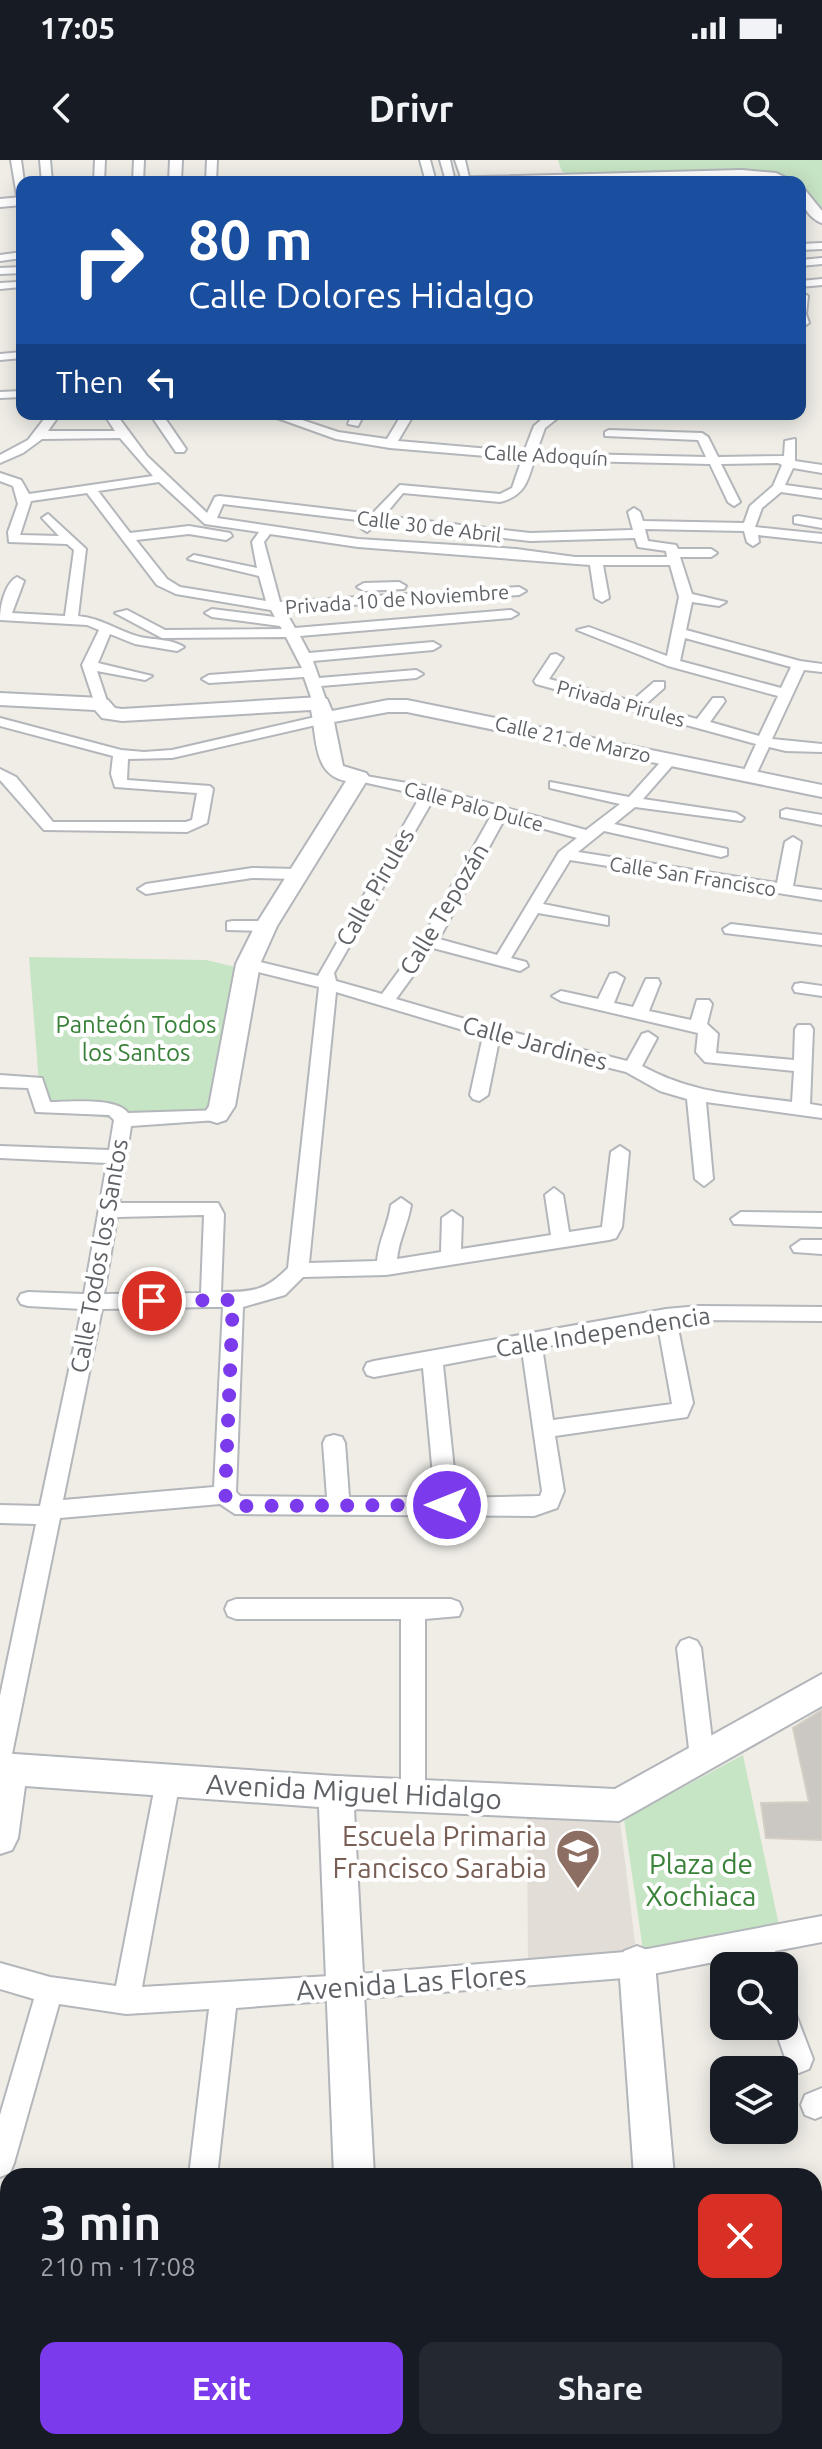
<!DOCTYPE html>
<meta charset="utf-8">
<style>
body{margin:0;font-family:Ubuntu,sans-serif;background:#242831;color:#f1f3f6;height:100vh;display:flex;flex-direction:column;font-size:30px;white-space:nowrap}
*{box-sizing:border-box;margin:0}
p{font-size:26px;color:#9ea1a6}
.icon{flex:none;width:44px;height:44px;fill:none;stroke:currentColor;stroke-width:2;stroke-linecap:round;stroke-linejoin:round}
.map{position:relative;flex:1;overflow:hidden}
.panel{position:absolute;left:0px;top:2008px;width:822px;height:282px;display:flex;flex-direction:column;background:#171b24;border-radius:24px 24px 0 0;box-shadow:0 4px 20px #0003}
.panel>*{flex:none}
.banner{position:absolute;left:16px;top:16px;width:790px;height:244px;border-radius:16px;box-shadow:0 4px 20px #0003;background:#1a4fa0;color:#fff;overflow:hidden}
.fabs{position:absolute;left:710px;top:1792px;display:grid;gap:16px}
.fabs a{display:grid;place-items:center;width:88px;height:88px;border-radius:16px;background:#171b24;box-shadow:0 4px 20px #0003;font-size:40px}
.pin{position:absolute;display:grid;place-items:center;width:68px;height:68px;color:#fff;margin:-34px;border:4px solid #fff;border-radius:50%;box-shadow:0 2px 8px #0007}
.me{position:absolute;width:88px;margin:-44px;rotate:270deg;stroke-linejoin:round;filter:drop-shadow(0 0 6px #0008)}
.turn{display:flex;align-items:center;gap:28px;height:168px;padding:0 40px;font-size:36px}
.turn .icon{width:104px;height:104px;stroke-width:2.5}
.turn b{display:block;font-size:56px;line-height:68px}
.then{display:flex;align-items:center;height:76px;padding:0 40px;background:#0003;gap:16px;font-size:30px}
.round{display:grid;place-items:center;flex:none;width:84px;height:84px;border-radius:16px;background:#242831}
.head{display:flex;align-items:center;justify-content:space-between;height:136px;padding:0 40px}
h1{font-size:48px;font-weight:600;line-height:60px}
.cta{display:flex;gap:16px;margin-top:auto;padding:16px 40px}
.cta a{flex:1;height:92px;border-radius:16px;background:#7c3aed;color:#fff;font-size:32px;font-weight:600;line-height:92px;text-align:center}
.cta a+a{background:#242831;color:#f1f3f6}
.status{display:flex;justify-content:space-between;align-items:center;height:56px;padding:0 40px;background:#171b24;direction:ltr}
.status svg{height:22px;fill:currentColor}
header{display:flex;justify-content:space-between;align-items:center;height:104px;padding:0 40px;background:#171b24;font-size:36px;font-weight:600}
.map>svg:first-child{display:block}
</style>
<div class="status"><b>17:05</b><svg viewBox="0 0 49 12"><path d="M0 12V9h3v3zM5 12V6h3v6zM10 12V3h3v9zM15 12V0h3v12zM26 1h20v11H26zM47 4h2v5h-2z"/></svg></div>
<header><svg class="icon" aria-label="back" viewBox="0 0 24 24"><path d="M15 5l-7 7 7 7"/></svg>Drivr<svg class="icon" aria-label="search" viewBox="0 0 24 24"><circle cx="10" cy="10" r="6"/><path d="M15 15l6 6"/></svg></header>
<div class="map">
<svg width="822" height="2289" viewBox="0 0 822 2289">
<rect width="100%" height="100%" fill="#efede6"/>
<path fill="#e2ded7" d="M527,1655L620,1661L637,1799L528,1811Z"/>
<g fill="#c6e5c4">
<path d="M558,0H822V58L800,36V22H787L765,12L579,16L562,12Z"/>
<path d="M29,797L206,800L244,809L217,954L123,960L41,949Z"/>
<path d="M743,1595L781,1775L643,1790L624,1659Z"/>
</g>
<path fill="#cbc7c2" stroke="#d4cec4" stroke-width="2" d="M822,1550V1680L766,1678L761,1643L809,1642L793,1568Z"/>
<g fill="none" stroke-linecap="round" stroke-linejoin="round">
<g stroke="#b3b6ba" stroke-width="4">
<g id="street">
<path d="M11,0H21L24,22L22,39L17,36Z"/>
<path d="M40,0H50L52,22H42Z"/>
<path d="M95,0H105L104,22H94Z"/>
<path d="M134,0H144L143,22H133Z"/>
<path d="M207,0H217L216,22H206Z"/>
<path d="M420,0H430L436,22H426Z"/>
<path d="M440,0H450L455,22L446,21Z"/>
<path d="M455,0H465L470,22L462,20Z"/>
<path d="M822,83V89L800,90V84Z"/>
<path d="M22,92V98L0,101V95Z"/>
<path d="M822,98V104L800,106V100Z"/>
<path d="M22,107V113L0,114V108Z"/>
<path d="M822,119V125L800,127V121Z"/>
<path d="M17,122L22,125L21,127L0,129V123Z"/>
<path d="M803,133L808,136L806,154L809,163L804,166L800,165V134Z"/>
<path d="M22,192V198L0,200V194Z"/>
<path d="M22,231V237L0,238V232Z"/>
<path d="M48,254H60L48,271H115L104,254H116L147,296L207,353L215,337L219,336L372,354L400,325L500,334L512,328L522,299L390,288L336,279L266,254H284L338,272L387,279L402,254H414L398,281L524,292L534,266L548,254H563L545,268L536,293L706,297L698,280L605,276V272L609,270L702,273L708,277L718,297L784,296L785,281L795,279V301L822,305V313L793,308L785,325L822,330V338L781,332L762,348L755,367L822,374V382L758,375L759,382L753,386L747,382L744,371L645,369L648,381L676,385L678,389H711L717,393L711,397H680L692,434L726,442L719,446L692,442L686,470L800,501L822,504V512L804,510L772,579L822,584V592L786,591L769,587L755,617L748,621L741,617L756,584L536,524L534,521L551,495L556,494L563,498L549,519L632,541L654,522H664V528L645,545L697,559L713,538H723L725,541L710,562L759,576L778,536L668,506L577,470L589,467L667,496L679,437L670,405H603L609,438L602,442L595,438L590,405L358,387L270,374L264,382L280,442L519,427L526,431L519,435L284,449L295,468L511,450L518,454L511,458L300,476L309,493L433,482L440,486L433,490L313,501L319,518L416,510L423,514L416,518L321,526L327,543L320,547L313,543L304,517L209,523L202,519L209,515L302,508L286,477L162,478L115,453L127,450L165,470L282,469L280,466L212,457L205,453L212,449L275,457L271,450L176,434L157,425L87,333L31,341L20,375L59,376L42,358L48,354L86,389L78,456C101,458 118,471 140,477C154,480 172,479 184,487L177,491L135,484L110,474L98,503L152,516L145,520L97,511L108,544L106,547H96L82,505L99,470L87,465L0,460C0,446 5,423 17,417L24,421L12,453L65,456L74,390L67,384L9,382L8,372L18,344L13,326L0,321V313L21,320L29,334L153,316L120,278L42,279L23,293L0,303V295L28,280ZM534,300L710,304L728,342L734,346L740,342L721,304L778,303L782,305L773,326L750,346L744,363L643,361L640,352L634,348L628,352L633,370L530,373L384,356L403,333L500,342C524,336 528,322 534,300ZM159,322L205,364L259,372L252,382L257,408L194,395L188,399L259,416L266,441L180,427L167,419L136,380L189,374L226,380L232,376L230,373L189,366L130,373L98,331ZM223,344L366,361L361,368L367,372L378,363L530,381L635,378L638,387L666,391L667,397H575L516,389L358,379L217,358ZM685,478L791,507L781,528L680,501Z"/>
<path d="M150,254H162L186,289L184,292H176Z"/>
<path d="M352,254H364L358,266L348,264Z"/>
<path d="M798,356L822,360V368L794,363V357Z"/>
<path d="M399,422L406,426L404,429L364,431L357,427L364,423Z"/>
<path d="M324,555L329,556V562L172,598L128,599L127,620L210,626L213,629L207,663L187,672L44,670L0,620V609L16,617L53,662H186L192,660L197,633L115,627L111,614L113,596L0,566V558L121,590L144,592L172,590Z"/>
<path d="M671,595L678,599L643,639L736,653L744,658L741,661L635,647L614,664L727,689V695L721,697L604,671L578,692L777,723L785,682L793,677L801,682L793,726L822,730V740L570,700L543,744L608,757V765L538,753L511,798L526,802L528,806L520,811L433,788L396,839L496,868L627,901L642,874L648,872L657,878L642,906C693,934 736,934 792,942L794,911L705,902L696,892L698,873L561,841L552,836L561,831L598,839L610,814L616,813L624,818L614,843L633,847L646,819H658L660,823L649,851L691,860L697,840H709L712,844L707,864L718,874L716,893L794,900L795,869L798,865H810L813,869L810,944L822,946V958L706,942L713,1019L704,1026L695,1019L687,939L660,931L626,912L499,880L488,935L479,941L473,939L470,935L483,876L336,832L309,1103L377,1101C379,1079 388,1066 391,1045L401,1038L411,1045C408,1064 399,1079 397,1099L441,1092L442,1058L452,1051L462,1058L461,1089L551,1075L545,1035L554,1028L563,1035L569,1072L602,1067L611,992L620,986L629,992L622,1067L616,1078L609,1080L386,1115L303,1117L285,1135L243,1147L236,1332L240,1336L327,1337L323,1283L326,1277L334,1275L342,1277L345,1283L349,1337H435L423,1208L374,1217L367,1215L364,1209L367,1203L374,1201L666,1149L699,1146L822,1147V1161L699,1160L677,1163L693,1243L687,1257L555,1276L564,1331L557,1348L534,1356L235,1354L220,1344L60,1358L12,1594L9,1602L0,1605V1536L36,1364L0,1363V1345L40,1346L82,1149L28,1146L21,1144L18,1139L21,1134L28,1132L84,1134L107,1003L0,998V986L109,990L114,960L109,955L36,952L28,928L0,927V915L42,918L50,942C69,942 117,937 128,953L223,950L226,954L223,958L217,960L131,966L119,1043H218L224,1054L221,1132C253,1132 265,1131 288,1108L319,827L242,808L240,804L248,799L318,816L421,635L354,620V614L430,627L586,670L620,644L550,628V622L629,637L666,596ZM434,638L492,654L421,781L382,834L336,821L334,813ZM505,658L577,678L559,692L497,795L439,779ZM204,1055L201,1133L104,1134L117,1057ZM210,1147H223L214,1327L63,1340L102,1149ZM658,1166L672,1244L553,1260L542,1187ZM522,1190L542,1331L540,1336L457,1338L443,1205Z"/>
<path d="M786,649L822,655V665L781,657V651Z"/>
<path d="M252,708L297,709L305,714L297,719L252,718L146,734L138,729L146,724Z"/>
<path d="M233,761H266L274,766L266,771L227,770V762Z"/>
<path d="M731,764L822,775V785L725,773L723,769Z"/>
<path d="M801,823L822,826V836L795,832L793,828L795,824Z"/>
<path d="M741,1052L822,1053V1067L734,1064L731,1059Z"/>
<path d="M801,1080H822V1094L794,1092L791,1087Z"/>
<path d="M236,1439H451L459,1442L462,1449L459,1456L425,1459V1635L422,1643L413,1646L404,1643L401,1635V1459H236L228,1456L225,1449L228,1442Z"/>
<path d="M689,1478L697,1481L701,1488L714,1597L711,1605L702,1608L693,1605L690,1597L677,1488L681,1481Z"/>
<path d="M168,1610L177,1613L180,1621L142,1827L347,1815L637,1791L822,1756V1782L775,1791L780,1806H754L750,1795L637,1817L236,1848L217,2016H189L209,1849L126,1854L59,1844L14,2003L10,2013L0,2017V1955L34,1839L0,1829V1803L50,1817L116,1826L156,1621L159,1613Z"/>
<path d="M784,1843L793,1847L813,1899L809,1909L799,1913L789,1909L774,1866H784Z"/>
<path d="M822,1928V1956L815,1959L805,1955L801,1945L805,1935Z"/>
<path d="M0,2253L8,2255V2282H32V2289H2Z"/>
</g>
</g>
<g stroke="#b2b5ba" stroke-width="4">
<g id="secondary">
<path d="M170,0H182L181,22H169Z"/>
<path d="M742,10L776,13L795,22L742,18L434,22L440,18Z"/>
<path d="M800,29L805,30L822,51V63C808,58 800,43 800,29Z"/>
<path d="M22,37V45L0,47V39Z"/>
<path d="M0,533L101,538L108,540L115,548L122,549L320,537L327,539L332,551L388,540H407L822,625V637L407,552H388L334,562L343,606L366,613L369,617L277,766L260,804L235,946L226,960L217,963L208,960L204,954L209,946L236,804L255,766L346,621C313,615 317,578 311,550L122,561L102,558L95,550L0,545Z"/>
<path d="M822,1514V1546L619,1661L354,1649L374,2016H334L319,1647L25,1626L18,1678L12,1690L0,1694V1593L336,1616L615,1629Z"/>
<path d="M637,1786L650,1791L655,1804L674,2016H634L619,1804L624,1791Z"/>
<rect x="342" y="2282" width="44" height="7"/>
<rect x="653" y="2282" width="44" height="7"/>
</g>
</g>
<use href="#street" fill="#fff" fill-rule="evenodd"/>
<use href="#secondary" fill="#fff" fill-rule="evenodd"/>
</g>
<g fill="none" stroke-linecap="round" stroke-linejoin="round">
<path stroke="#7c3aed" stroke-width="14" stroke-dasharray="0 25.2" d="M152,1141L233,1140L225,1335L230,1343L241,1346L447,1345"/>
</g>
<defs>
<g id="school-pin" transform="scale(2.3)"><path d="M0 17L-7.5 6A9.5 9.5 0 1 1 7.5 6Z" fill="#8d6e63" stroke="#fff"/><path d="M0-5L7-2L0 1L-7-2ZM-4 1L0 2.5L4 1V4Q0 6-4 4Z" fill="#fff"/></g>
</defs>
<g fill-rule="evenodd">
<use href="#school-pin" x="578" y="1691"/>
</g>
<g text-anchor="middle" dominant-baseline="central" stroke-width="8" stroke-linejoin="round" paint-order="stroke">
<g font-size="20" fill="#5e6165" stroke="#fff">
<text transform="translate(546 295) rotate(3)">Calle Adoquín</text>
<text transform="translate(429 366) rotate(7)">Calle 30 de Abril</text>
<text transform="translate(397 439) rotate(-4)">Privada 10 de Noviembre</text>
<text transform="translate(621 543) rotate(15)">Privada Pirules</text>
<text transform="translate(573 579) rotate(12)">Calle 21 de Marzo</text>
<text transform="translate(474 646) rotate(15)">Calle Palo Dulce</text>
<text transform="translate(693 716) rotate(9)">Calle San Francisco</text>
</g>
<g font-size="24" fill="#5e6165" stroke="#fff">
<text transform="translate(375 727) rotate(-60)">Calle Pirules</text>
<text transform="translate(444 749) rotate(-59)">Calle Tepozán</text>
<text transform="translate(535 883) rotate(15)">Calle Jardines</text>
<text transform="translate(99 1096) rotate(-80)">Calle Todos los Santos</text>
<text transform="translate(603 1172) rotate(-9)">Calle Independencia</text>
</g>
<g font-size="24" fill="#398139" stroke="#fff">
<text x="136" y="864">Panteón Todos<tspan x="136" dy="28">los Santos</tspan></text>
</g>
<g font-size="28" fill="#5e6165" stroke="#fff">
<text transform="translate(354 1631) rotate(3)">Avenida Miguel Hidalgo</text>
<text transform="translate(411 1822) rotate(-4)">Avenida Las Flores</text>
</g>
<g font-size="28" fill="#785e54" stroke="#fff" text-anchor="end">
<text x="547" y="1675">Escuela Primaria<tspan x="547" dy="32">Francisco Sarabia</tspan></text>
</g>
<g font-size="28" fill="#398139" stroke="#fff">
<text x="701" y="1703">Plaza de<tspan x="701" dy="32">Xochiaca</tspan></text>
</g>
</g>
</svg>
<div class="fabs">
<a><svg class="icon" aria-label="search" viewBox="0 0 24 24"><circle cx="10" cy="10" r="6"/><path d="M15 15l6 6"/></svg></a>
<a><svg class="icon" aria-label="layers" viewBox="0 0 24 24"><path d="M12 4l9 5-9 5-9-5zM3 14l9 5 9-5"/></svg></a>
</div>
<div class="pin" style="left:152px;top:1141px;background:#d93025"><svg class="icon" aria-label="arrive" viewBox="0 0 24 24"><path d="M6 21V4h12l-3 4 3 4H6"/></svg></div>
<svg class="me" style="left:447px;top:1345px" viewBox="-20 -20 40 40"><circle r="17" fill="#7c3aed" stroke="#fff" stroke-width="3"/><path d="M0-11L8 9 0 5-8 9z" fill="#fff"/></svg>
<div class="banner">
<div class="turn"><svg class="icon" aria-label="right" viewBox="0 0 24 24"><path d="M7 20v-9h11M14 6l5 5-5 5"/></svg><div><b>80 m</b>Calle Dolores Hidalgo</div></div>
<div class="then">Then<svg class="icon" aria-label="left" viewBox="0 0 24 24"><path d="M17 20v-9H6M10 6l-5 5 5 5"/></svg></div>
</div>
<section class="panel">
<div class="head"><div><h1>3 min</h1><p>210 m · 17:08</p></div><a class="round" style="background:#d93025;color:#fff"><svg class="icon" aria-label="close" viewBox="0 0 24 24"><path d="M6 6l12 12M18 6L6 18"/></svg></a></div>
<div class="cta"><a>Exit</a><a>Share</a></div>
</section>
</div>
